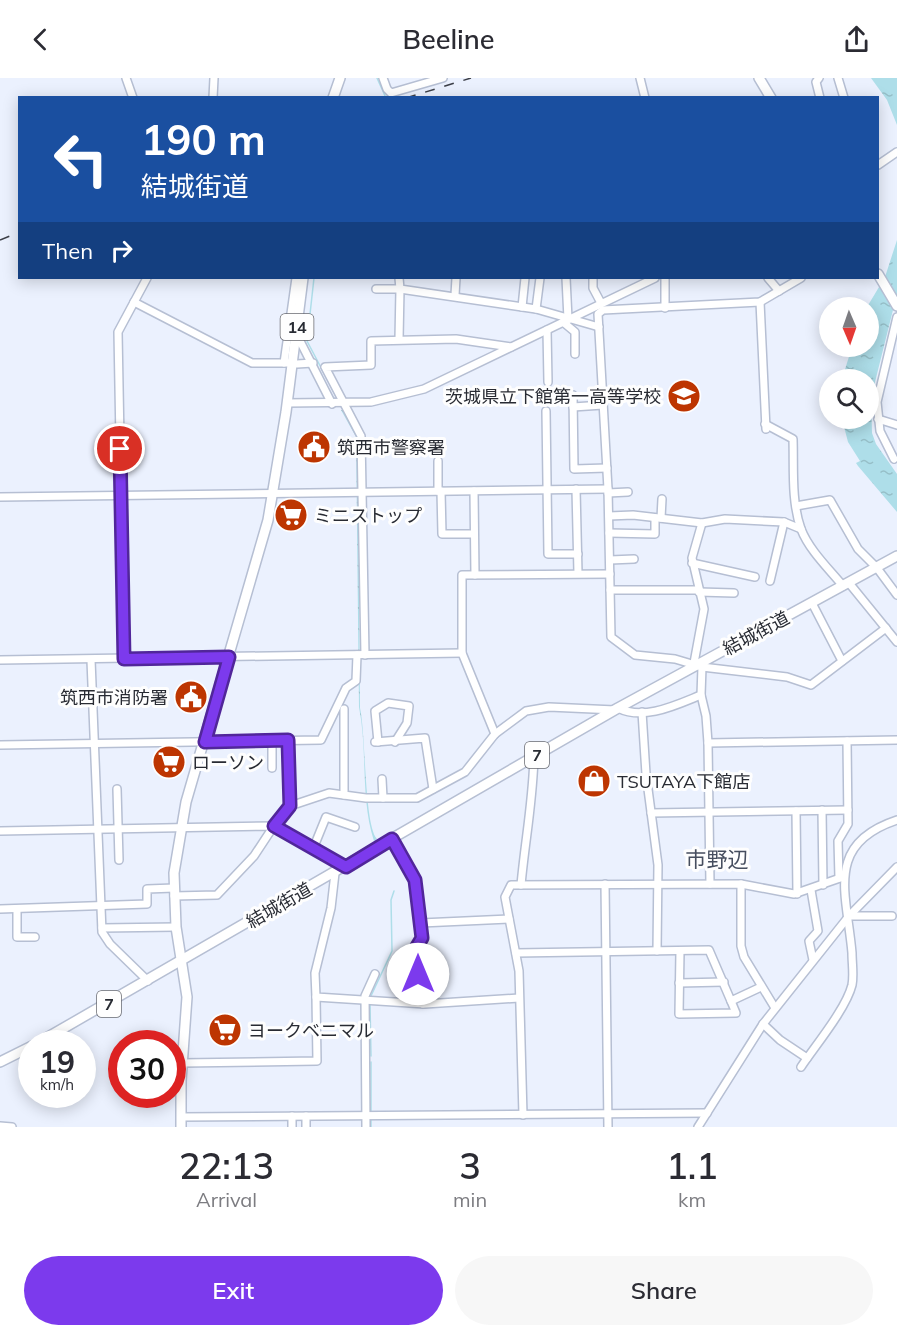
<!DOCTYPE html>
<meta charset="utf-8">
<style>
body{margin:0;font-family:Mulish,"Noto Sans JP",sans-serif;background:#f7f7f7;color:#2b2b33;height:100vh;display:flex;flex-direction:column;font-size:22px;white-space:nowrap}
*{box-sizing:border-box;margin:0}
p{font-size:20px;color:#7c7c81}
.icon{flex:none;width:33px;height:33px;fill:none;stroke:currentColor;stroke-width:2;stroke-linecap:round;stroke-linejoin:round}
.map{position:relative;height:1049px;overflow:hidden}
.side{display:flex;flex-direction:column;background:#fff;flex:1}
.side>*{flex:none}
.banner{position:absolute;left:18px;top:18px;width:861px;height:183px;border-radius:0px;box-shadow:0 3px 15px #0003;background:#1a4fa0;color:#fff;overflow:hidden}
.needle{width:39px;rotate:178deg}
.tools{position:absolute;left:819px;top:219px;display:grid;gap:12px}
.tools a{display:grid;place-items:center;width:60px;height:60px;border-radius:50%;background:#fff;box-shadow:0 3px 15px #0003;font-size:30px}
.speed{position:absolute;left:18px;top:952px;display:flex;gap:12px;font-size:30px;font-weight:700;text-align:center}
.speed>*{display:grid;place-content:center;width:78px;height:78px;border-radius:50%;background:#fff;box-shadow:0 3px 15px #0003;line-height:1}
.speed small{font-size:15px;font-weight:400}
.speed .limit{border:9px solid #d22;background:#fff;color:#111}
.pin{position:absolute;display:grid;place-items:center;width:51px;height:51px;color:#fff;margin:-26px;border:3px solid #fff;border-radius:50%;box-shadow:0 2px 6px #0007}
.me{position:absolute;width:66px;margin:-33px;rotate:0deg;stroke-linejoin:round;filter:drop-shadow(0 0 4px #0008)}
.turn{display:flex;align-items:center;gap:21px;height:126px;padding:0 24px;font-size:27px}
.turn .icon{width:78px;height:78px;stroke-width:2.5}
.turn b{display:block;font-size:42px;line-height:51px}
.then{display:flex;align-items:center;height:57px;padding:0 24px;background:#0003;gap:12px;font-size:22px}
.eta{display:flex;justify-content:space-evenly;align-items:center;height:102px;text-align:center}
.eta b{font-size:36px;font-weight:600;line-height:42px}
.primary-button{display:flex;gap:12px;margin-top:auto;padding:12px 24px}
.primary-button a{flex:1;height:69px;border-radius:36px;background:#7c3aed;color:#fff;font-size:24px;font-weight:600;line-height:69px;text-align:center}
.primary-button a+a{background:#f7f7f7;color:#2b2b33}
header{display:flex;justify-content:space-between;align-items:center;height:78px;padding:0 24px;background:#fff;font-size:27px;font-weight:600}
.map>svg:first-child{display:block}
</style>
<header><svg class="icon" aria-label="back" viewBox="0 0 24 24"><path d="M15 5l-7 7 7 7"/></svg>Beeline<svg class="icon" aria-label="share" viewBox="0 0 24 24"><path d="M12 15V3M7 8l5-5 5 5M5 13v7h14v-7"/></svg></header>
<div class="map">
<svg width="897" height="1049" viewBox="0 0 897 1049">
<defs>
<pattern id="water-ripples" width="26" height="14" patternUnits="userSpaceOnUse" patternTransform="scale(1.5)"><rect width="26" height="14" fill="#aedee9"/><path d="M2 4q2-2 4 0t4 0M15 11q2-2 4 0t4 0" fill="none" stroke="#96bfc8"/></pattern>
</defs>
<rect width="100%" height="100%" fill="#ebf1fe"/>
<g fill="url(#water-ripples)">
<path d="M871,0H897V47L887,22Z"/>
<path d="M897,162V216L871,320L872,355L876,366L897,396V434L858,388L856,385L860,383L848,364L842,341L868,340V302L842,301L852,269L868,268L867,229L885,199Z"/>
<path d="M341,332H344L358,358L360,630C366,657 364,747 377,761L374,763C360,720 368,674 359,629L356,359Z"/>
</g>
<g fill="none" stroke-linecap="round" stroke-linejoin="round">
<g stroke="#aedee9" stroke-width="1.5">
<path d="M377,0L386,20"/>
<path d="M314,200L307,263L337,320"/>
<path d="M370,920L392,873L391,822L394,813"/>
<path d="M370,925L371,978"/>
<path d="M371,984V1034"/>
<path d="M371,1041V1049"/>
</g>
<g stroke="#b6bfd3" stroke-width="10">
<g id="minor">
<path d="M126,0L133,20"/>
<path d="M383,0L387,11L391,15L443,0"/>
<path d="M640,0L645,20"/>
<path d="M819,0L816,4L820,20"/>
<path d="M838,0L844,20"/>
<path d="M213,20L214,0"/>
<path d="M878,87L897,74"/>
<path d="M399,200L400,211L536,231L599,249"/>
<path d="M566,200L568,241"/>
<path d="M593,200V210L601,225"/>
<path d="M665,200V230"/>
<path d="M768,200L779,213"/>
<path d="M801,200L760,224L603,232L598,236L608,411L611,559L635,577L675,581L702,589L787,599L811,607L886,550"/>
<path d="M376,211H400L399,261"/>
<path d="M455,217L456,200"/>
<path d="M134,224L252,285H292"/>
<path d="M760,224L766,351"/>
<path d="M522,229L525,200"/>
<path d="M536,231L540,200"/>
<path d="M563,244L575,254V276"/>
<path d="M547,252L548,304"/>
<path d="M300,263L332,326"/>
<path d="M284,285L296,200"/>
<path d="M297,286L313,285"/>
<path d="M573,317L574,391L607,390"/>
<path d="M287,325L371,324L424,311L655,200"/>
<path d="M573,329L603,327"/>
<path d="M546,333L548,476H578"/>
<path d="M878,341L897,347"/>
<path d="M765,346L793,361C794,389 791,423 801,451C809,472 829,491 843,508"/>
<path d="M894,381L880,353L877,324L897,239"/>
<path d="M438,383V413"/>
<path d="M576,411L578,495"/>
<path d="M441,413L442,456H474"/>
<path d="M474,413L475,497"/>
<path d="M608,415L628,414"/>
<path d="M0,419L608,411"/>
<path d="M796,428L830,422L858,471L877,490L897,517"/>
<path d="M609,438L633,437L702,445L725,441L784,444L801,451"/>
<path d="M661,440L662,421"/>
<path d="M609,455L655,456V440"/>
<path d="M610,482L634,481"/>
<path d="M692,485L755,499"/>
<path d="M770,503L784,444"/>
<path d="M849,505L897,564"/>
<path d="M610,512H699"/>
<path d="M699,514L734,515"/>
<path d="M812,525L842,583"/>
<path d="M365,577L361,358L325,289L371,287V263L456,261L511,269"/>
<path d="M124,581L118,254L147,200"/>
<path d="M0,582L462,575"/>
<path d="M91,582L102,854L110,866L148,903"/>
<path d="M694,585L704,531L692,480L702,445"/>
<path d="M702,589L701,617L706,638L708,665L710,806"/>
<path d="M618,630C644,643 676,627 701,617"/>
<path d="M344,631V717"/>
<path d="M642,634L646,696L658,787L657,873"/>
<path d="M495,656L462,575V497L610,496"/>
<path d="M288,662L290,728"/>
<path d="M375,664L425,660L433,711"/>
<path d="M378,664L375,633L388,625L409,628L407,645L395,664"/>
<path d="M708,665L897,662"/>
<path d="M0,667L321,662L346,610L356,603L357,577"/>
<path d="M272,690V663"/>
<path d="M382,701L383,720"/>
<path d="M117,711L119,782"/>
<path d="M822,732L823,807"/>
<path d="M796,733L797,816"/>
<path d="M651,735L848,732"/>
<path d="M0,753L274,748L346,789"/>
<path d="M392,761L415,802L421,845L509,841"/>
<path d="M313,771L326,739L355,749"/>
<path d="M335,795L331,830L315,895L316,919L425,926L519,920"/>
<path d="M839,800L838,763L848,746L847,663"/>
<path d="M605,806L608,1049"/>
<path d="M741,806V868L744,879L775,930"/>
<path d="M521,807C525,763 533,723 534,678"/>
<path d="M811,812L818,853L809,863L813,882"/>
<path d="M174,818L217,817L254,778L279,740L290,728L329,715L366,720H417L465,694L495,656L526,633L549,629L615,632"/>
<path d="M0,831L147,826V811L174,810"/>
<path d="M17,831V859H35"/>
<path d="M849,838H892"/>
<path d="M421,845L422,860L416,871L423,926"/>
<path d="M102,850L176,849"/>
<path d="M680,873L679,936L736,935L731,923"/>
<path d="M516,875L709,872L731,923L761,909"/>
<path d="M679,905L724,904"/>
<path d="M763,946L780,962L807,980"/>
<path d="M182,985L317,983L316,919"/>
<path d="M801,989C815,968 846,931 852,907C854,897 852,886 852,875C847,816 824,766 897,742"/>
<path d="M523,1037L519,893L505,819L511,807L741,806L794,816L843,799"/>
<path d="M292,1038V1049"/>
<path d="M306,1038V1049"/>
<path d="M181,1039L707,1035"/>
<path d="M0,1048L12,1049"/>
<path d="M366,1049L365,918L375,896"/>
<path d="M698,1049L763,946L849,838L897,789"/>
</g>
</g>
<g stroke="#b6bfd3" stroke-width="12">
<g id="major">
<path d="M759,0L771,20"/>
<path d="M333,20L340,0"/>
<path d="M878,196L897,228"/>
<path d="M36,966L618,630L897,478"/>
<path d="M0,984L32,968"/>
<path d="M181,1049V1003L187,919L176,849L174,795L186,724L268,442L286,334L303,200"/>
</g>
</g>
<use href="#minor" stroke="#fff" stroke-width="7"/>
<use href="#major" stroke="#fff" stroke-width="9"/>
<g stroke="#3c3f48" stroke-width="1.5" stroke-dasharray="10 10" stroke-linecap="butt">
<path d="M406,20L471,0"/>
<path d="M0,162L20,154"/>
</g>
</g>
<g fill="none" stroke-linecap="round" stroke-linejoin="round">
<g stroke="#51269a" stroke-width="15">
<path id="route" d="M120,371L124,581L229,579L205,664L288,662L290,728L274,748L346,789L392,761L415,802L422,860L416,870L418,896"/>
</g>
<use href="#route" stroke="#7c3aed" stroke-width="10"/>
</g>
<defs>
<g id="school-disc" transform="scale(1.725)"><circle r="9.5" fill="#bd3501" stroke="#fefefe"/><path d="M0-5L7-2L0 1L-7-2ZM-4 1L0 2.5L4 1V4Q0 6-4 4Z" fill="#fff"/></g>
<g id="civic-disc" transform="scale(1.725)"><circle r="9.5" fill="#bd3501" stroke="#fefefe"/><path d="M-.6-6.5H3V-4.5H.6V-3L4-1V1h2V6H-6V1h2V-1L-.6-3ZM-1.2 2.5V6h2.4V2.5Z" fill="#fff"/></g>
<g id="supermarket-disc" transform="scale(1.725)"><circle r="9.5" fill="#bd3501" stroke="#fefefe"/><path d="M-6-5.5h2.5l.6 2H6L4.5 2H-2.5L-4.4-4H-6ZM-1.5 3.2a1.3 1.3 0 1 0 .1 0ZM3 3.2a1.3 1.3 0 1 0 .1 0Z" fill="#fff"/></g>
<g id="shop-disc" transform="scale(1.725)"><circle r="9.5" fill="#bd3501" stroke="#fefefe"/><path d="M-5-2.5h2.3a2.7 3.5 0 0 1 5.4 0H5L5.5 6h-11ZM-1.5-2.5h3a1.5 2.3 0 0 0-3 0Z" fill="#fff"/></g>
</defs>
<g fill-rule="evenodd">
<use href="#school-disc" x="684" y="318"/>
<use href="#civic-disc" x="314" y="369"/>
<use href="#supermarket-disc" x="291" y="437"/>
<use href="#civic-disc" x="191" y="619"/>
<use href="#supermarket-disc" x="169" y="684"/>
<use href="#shop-disc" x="594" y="703"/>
<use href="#supermarket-disc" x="225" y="952"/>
</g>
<g text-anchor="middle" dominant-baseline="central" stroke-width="6" stroke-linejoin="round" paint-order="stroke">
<g fill="#fefefe" stroke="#686a70" stroke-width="1.5">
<rect x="280.5" y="236" width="33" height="26" rx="4.5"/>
<rect x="525" y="664" width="24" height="26" rx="4.5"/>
<rect x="97" y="913" width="24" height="26" rx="4.5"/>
</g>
<g font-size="16" font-weight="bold" fill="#282b33">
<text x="297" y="249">14</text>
<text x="537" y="677">7</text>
<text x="109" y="926">7</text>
</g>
<g font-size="18" fill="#282b33" stroke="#fefefe" text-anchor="start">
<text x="661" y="318" text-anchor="end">茨城県立下館第一高等学校</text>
<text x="337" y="369">筑西市警察署</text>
<text x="314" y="437">ミニストップ</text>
<text x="168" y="619" text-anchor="end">筑西市消防署</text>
<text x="192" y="684">ローソン</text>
<text x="617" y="703">TSUTAYA下館店</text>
<text x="248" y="952">ヨークベニマル</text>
</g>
<g font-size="18" fill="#282b33" stroke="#fefefe">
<text transform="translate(756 555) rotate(-28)">結城街道</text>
<text transform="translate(279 827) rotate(-30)">結城街道</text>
</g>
<g font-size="21" fill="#464e5f" stroke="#fefefe">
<text x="717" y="781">市野辺</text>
</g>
</g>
</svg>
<div class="tools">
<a><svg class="needle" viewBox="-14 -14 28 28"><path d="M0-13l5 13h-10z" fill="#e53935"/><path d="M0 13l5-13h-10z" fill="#7c7c81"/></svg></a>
<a><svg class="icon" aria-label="search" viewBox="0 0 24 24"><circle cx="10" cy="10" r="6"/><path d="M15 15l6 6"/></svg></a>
</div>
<div class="speed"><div>19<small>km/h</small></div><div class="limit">30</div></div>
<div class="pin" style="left:120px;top:371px;background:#d93025"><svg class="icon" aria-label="arrive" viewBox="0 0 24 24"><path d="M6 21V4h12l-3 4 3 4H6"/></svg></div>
<svg class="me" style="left:418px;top:896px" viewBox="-20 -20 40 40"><circle r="19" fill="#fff"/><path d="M0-13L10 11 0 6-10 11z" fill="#7c3aed"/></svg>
<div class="banner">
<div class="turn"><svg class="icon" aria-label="left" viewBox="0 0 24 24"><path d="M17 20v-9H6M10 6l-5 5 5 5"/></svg><div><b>190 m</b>結城街道</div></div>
<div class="then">Then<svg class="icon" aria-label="right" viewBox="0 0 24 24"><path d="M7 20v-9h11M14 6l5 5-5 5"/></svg></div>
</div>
</div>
<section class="side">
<div class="eta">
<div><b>22:13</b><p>Arrival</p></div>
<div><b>3</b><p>min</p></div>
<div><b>1.1</b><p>km</p></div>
</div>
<div class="primary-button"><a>Exit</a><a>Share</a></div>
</section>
